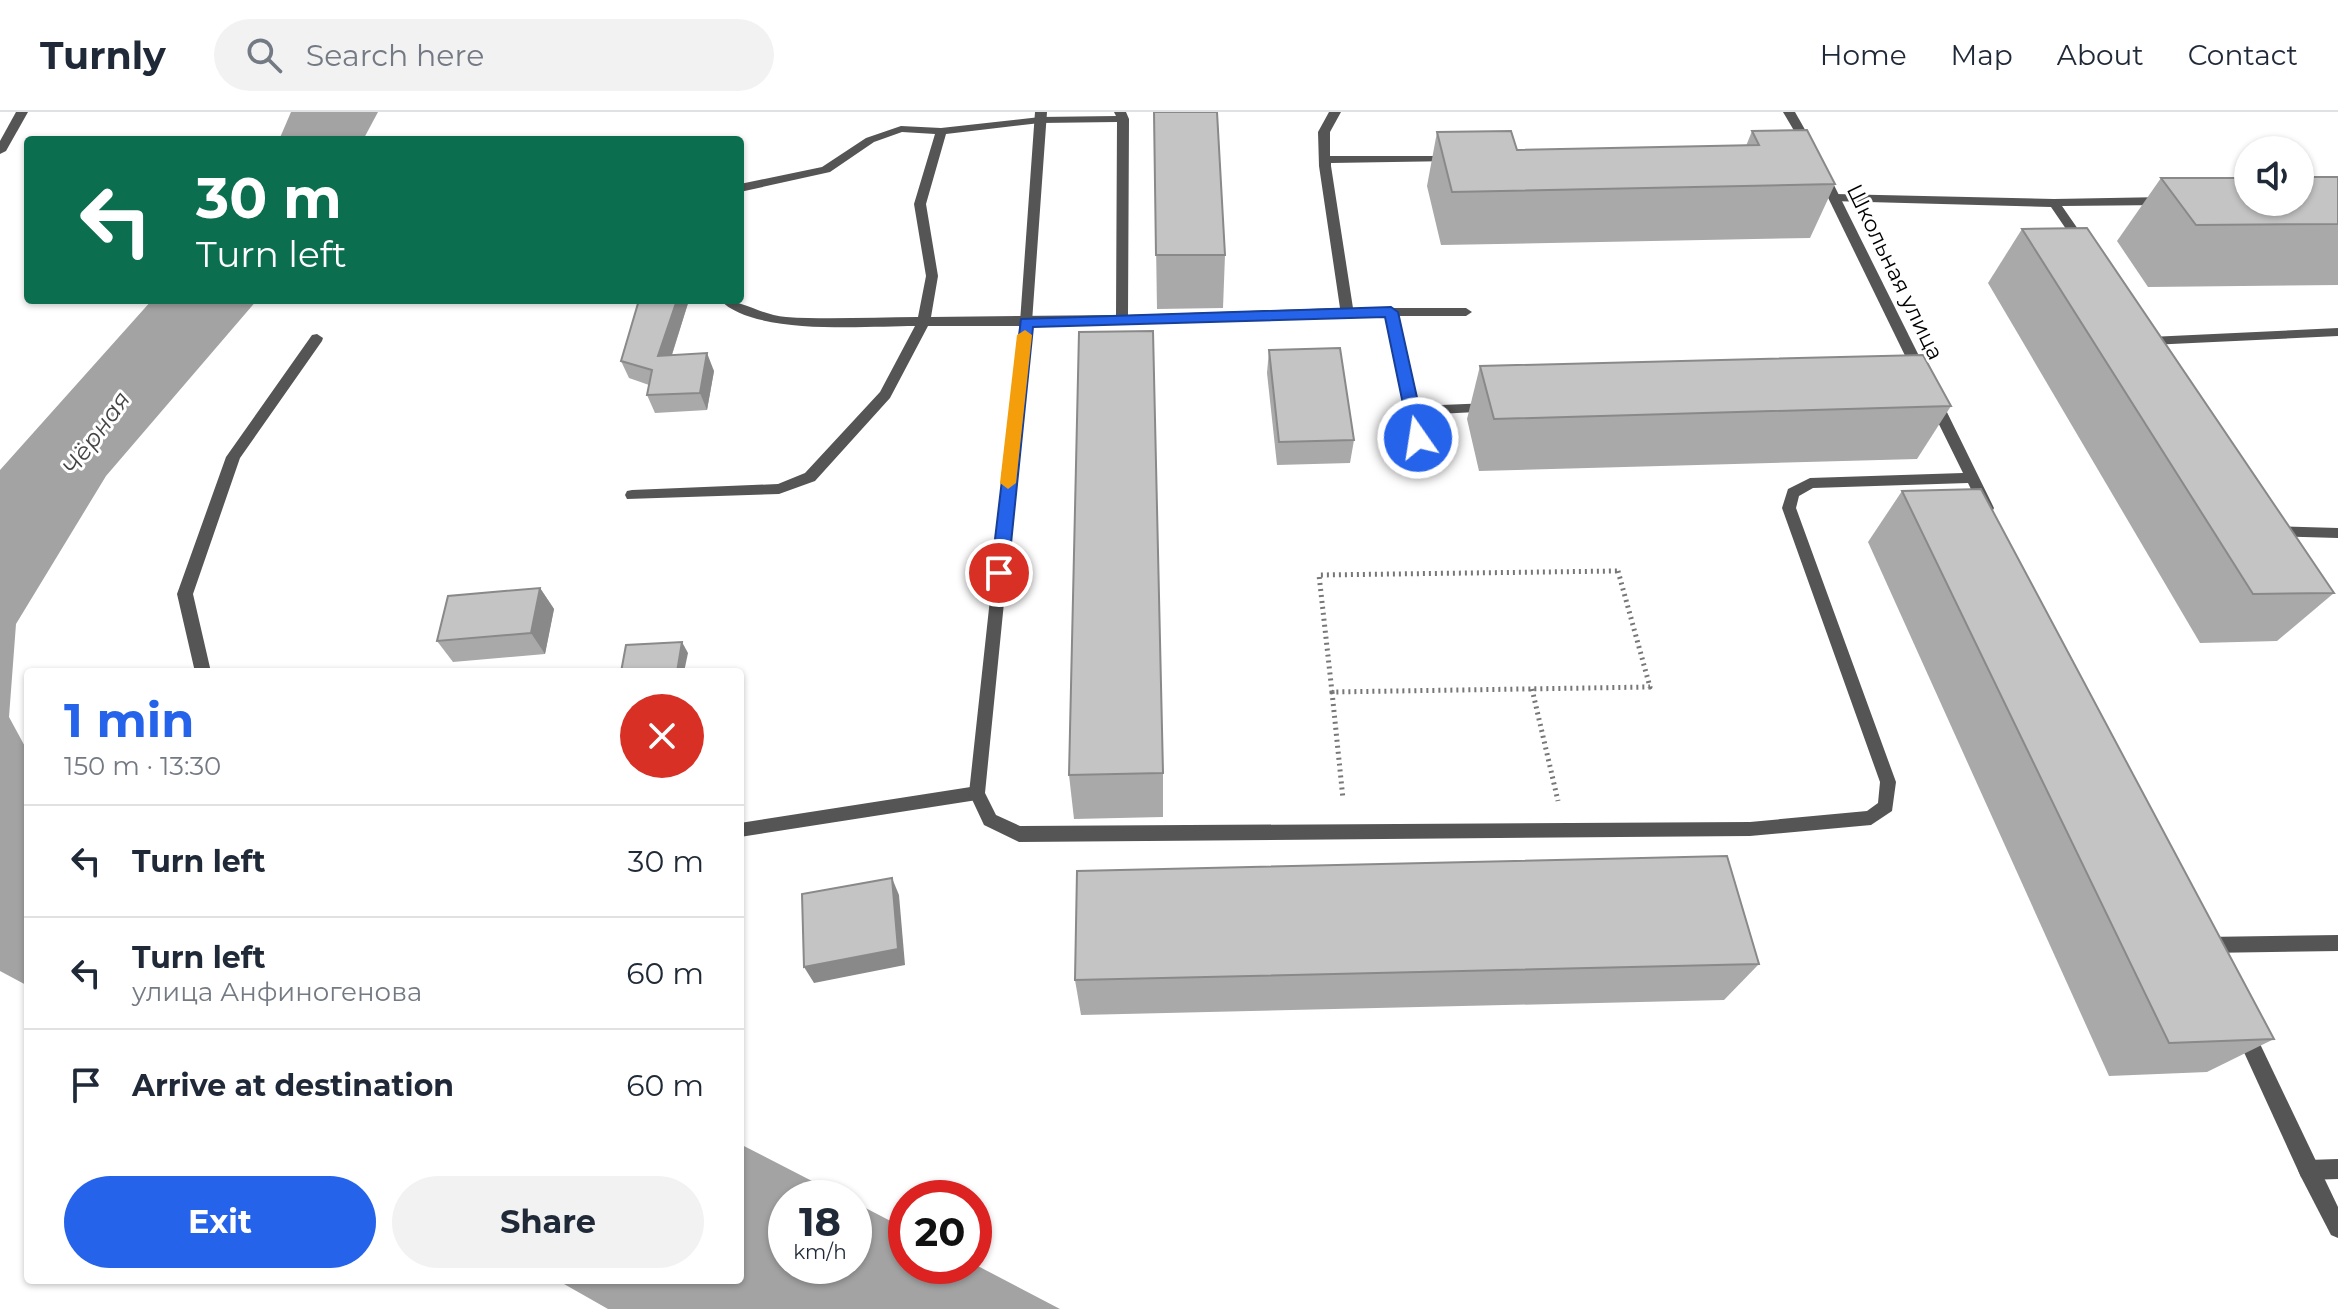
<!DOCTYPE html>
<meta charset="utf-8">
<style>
body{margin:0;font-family:Montserrat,sans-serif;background:#f2f2f3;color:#1f2937;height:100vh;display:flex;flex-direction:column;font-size:30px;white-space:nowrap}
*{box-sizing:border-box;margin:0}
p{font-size:26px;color:#747a83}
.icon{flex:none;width:44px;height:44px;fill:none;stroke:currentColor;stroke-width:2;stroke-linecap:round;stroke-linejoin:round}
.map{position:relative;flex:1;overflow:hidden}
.side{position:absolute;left:24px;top:556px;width:720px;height:616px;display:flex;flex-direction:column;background:#fff;border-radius:8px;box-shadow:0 2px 6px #0004}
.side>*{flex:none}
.top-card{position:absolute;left:24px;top:24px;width:720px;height:168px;border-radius:8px;box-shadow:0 2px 6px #0004;background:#0b6e4f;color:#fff;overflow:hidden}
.fabs{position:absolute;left:2234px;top:24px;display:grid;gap:16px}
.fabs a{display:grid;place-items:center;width:80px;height:80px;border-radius:50%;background:#fff;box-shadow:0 2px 6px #0004;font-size:40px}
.speed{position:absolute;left:768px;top:1068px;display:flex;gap:16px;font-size:40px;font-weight:700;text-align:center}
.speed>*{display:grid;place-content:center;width:104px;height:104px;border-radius:50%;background:#fff;box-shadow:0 2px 6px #0004;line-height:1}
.speed small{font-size:20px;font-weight:400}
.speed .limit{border:12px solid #d22;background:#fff;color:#111}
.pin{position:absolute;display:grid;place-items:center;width:68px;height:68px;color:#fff;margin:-34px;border:4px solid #fff;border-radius:50%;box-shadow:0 2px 8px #0007}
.me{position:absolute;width:88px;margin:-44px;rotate:347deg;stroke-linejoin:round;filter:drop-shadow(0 0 6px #0008)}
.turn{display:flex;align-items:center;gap:28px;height:168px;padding:0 40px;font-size:36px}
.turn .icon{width:104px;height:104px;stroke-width:2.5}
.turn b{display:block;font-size:56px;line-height:68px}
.round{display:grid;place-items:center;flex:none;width:84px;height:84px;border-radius:42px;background:#f2f2f3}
.head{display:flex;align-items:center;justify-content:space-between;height:136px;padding:0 40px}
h1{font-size:48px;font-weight:700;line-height:60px;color:#2563eb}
.primary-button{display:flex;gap:16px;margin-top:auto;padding:16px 40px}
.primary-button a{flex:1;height:92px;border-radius:48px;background:#2563eb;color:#fff;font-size:32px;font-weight:700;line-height:92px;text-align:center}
.primary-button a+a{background:#f2f2f3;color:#1f2937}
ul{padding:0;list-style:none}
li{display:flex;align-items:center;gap:24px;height:112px;padding:0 40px;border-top:2px solid #e0e1e3}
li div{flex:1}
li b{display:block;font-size:30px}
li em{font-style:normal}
header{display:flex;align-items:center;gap:48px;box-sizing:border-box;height:112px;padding:0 40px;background:#fff;border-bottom:2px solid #e0e1e3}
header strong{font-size:38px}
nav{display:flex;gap:44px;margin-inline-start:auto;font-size:28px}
.search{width:560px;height:72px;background:#f2f2f3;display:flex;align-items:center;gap:20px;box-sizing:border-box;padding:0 28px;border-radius:44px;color:#747a83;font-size:30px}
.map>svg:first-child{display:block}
</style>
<header>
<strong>Turnly</strong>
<div class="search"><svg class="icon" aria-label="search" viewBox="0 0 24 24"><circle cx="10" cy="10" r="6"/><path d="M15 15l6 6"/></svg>Search here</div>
<nav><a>Home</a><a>Map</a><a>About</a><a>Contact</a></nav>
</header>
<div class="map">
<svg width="2338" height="1197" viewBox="0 0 2338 1197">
<rect width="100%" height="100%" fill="#fff"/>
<g fill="#a3a3a3">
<path d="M291,0H378L363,28H279Z"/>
<path d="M152,188H257L106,364L16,512L9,605L28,640V874L0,859V358Z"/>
<path d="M740,1032L845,1086H786V1154H854V1090L906,1117V1154L974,1152L1060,1197H608L557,1168H740Z"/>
</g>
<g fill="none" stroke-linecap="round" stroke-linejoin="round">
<g stroke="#777" stroke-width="5" stroke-dasharray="2 4" stroke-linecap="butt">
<path d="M1618,459L1650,575L1332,580L1319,463Z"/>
<path d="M1532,577L1558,689"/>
<path d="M1332,580L1343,687"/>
</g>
<g fill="#555" fill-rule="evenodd">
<path d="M1114,0H1126L1129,7L1128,203L1340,196L1319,54L1318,20L1329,0H1341L1330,20V44H1458V48L1454,49L1331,51V54L1353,196H1466L1472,200L1466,204H1398L1417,294L1490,291L1497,296L1495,299L1419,303L1431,353L1429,357H1419L1404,299L1385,204L1026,214H928L890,286L815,369L779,382L627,387L625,383L627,379L632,378L778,372L805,361L880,280L915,214C866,214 755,224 720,188C742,188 761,203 786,205C829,208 875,205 918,205L926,164L914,92L935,22L902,20L874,30L830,60L740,80V72L822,55L866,26L901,14L941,16L1040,5L1116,4ZM1117,10L1116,203L931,205L938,164L926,92L946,22L1040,11Z"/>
<path d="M1835,82L2054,87L2165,85L2171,89L2165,93L2062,94L2089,133L2083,137L2079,136L2051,95L1831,89L1829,86Z"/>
<path d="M2338,216V224L2150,233L2144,229L2150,225Z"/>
<path d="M317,222L323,226L322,229L240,346L193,482L211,560H195L177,482L226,345L312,223Z"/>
<path d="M2273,414L2338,416V426L2273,424L2266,419Z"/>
<path d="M977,674L983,676L985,681L983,686L977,688L740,725V711Z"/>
<path d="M2338,823V839L2205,841L2199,839L2196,833L2199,827L2205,825Z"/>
<path d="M2338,1047V1067L2308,1068L2301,1065L2298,1058L2301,1051L2308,1048Z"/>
</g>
<g fill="#555" fill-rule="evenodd">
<path d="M16,0H28L6,39L0,42V29Z"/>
<path d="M1035,0H1047L1032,210L985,681L996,703L1020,714L1750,710L1867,699L1878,691L1880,670L1782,396L1788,377L1810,366L1963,361L1927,288L1934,283L1941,288L1994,396L1992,400H1982L1968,371L1813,376L1799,384L1796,396L1896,670L1892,699L1871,713L1750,724L1019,730L984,713L969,681L1020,210Z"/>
<path d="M1783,0H1795L1816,37L1814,39H1806Z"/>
<path d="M1822,58L1828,61L1927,260L1925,263H1915L1913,260L1816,61Z"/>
<path d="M2244,910L2251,913L2338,1095V1126L2331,1123L2301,1065L2237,925L2235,919L2237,913Z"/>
</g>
</g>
<g fill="#a9a9a9">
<path d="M1154,0L1225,143L1223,196L1157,197Z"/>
<path d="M1752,19L1835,72L1810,126L1441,133L1427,74L1437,20L1517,38L1746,34Z"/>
<path d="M2338,65V173L2148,175L2117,129L2161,66Z"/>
<path d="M2022,117L2334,481L2277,529L2200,531L1988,171Z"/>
<path d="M639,188H689L672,243L714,259L707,298L655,301L647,283L649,273L629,266L621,249Z"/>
<path d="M1269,238L1354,328L1350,351L1277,353L1267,261Z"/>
<path d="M1480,254L1951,294L1917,347L1479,359L1467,307Z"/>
<path d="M1902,379L2274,927L2207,960L2109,964L1868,430Z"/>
<path d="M540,476L554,497L545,542L453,550L437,529Z"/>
<path d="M1163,661V705L1074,707L1069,663Z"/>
<path d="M1759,852L1724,888L1081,903L1075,868Z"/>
</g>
<g fill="#898989">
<path d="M677,188H689L666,261L658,244Z"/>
<path d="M707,241L714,259L707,298L700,281Z"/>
<path d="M540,476L554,497L545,542L531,521Z"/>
<path d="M682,530L688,541L684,560H677Z"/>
<path d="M892,766L899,783L905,853L814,871L804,855Z"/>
</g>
<g fill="#c4c4c4" stroke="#898989" stroke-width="2">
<path d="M1154,0H1217L1225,143H1156Z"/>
<path d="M1807,18L1835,72L1452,80L1437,20L1511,19L1517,38L1759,33L1752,19Z"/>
<path d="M2300,65H2338V112L2196,113L2161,66H2248V90H2300Z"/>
<path d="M2087,116L2334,481L2253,482L2022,117Z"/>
<path d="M639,188H677L658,244L707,241L700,281L647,283L652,258L621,249Z"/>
<path d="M1153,219L1163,661L1069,663L1079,220Z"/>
<path d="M1340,236L1354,328L1279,330L1269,238Z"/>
<path d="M1923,243L1951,294L1494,307L1480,254Z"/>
<path d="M1981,377L2274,927L2169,931L1902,379Z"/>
<path d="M540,476L531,521L437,529L448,484Z"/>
<path d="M682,530L677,560H621L626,533Z"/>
<path d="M1727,744L1759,852L1075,868L1077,759Z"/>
<path d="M892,766L898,837L804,855L802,782Z"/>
</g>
<path fill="#2563eb" stroke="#184099" stroke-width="2" d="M1391,195L1398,200L1426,326L1418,331L1410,326L1385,205L1033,215L1008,461L1005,466H993L991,461L1021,207Z"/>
<path fill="#f59e0b" d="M1025,218L1032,223L1016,371L1008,377L1000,371L1017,223Z"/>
<g text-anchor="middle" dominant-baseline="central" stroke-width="6" stroke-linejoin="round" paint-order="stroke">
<g font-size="22" fill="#000" stroke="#fff">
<text transform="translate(1895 160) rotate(64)">Школьная улица</text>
</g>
<g font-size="24" font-style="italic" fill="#444" stroke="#fff">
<text transform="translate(96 321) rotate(-54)">Чёрная</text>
</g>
</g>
</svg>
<div class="fabs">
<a><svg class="icon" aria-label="sound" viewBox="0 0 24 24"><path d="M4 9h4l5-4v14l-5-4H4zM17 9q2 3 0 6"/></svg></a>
</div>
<div class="speed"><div>18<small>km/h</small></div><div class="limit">20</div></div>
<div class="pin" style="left:999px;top:461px;background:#d93025"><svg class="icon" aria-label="arrive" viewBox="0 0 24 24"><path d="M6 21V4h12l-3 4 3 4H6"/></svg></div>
<svg class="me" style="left:1418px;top:326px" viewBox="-20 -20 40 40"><circle r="17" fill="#2563eb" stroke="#fff" stroke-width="3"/><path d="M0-11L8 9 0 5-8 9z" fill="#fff"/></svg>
<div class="top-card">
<div class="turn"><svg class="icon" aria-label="left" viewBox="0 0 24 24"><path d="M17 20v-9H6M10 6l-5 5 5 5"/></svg><div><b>30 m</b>Turn left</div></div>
</div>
<section class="side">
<div class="head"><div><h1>1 min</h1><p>150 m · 13:30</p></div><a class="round" style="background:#d93025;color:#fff"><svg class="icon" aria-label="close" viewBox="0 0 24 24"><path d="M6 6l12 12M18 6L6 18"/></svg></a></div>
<ul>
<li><svg class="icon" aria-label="left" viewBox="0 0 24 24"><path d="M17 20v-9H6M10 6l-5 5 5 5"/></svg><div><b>Turn left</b></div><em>30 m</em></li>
<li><svg class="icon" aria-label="left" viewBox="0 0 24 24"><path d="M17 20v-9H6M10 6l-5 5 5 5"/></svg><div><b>Turn left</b><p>улица Анфиногенова</p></div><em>60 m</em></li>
<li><svg class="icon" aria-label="arrive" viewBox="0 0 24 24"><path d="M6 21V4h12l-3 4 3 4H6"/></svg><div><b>Arrive at destination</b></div><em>60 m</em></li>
</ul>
<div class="primary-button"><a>Exit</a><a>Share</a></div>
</section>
</div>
